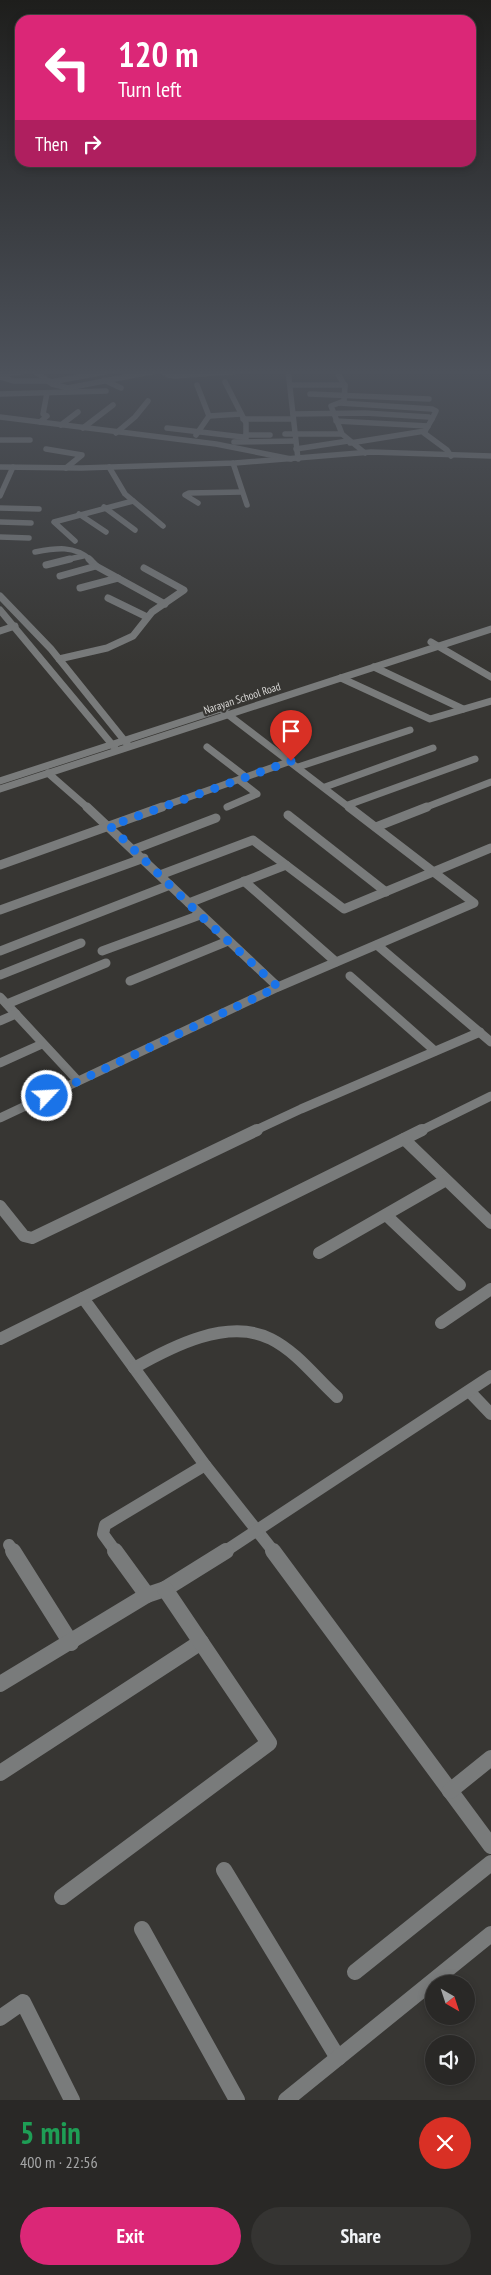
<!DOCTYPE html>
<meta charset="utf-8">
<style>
body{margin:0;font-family:"PT Sans Narrow",sans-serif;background:#353432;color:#f1f3f6;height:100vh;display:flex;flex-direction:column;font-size:19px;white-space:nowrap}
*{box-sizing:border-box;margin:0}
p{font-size:16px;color:#a5a6a7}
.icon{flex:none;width:28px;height:28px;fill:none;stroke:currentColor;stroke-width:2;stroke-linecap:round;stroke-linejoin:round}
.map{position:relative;height:2100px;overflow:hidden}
.sheet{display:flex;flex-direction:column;background:#292826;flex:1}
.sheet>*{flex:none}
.banner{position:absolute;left:15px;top:15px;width:461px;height:152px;border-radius:15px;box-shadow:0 2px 8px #0003,0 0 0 1px #454443;background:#db2777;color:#fff;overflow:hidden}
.needle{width:32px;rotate:141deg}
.fabs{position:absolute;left:425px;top:1975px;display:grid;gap:10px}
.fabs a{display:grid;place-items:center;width:50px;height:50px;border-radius:50%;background:#292826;box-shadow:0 2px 8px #0003,0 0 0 1px #454443;font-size:25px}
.pin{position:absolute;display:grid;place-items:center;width:42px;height:42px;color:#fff;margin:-51px -21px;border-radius:50% 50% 50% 0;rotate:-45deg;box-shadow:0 0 5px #0007}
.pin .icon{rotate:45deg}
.me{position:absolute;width:55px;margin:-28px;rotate:65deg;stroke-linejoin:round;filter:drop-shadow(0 0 4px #0008)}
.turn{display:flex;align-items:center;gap:18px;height:105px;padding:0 20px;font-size:22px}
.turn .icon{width:65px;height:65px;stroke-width:2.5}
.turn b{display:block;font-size:35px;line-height:42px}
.then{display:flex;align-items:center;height:48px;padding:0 20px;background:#0003;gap:10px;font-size:19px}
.round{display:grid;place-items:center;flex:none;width:52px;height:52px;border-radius:26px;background:#353432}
.overview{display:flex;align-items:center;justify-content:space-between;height:85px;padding:0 20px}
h1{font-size:30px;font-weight:800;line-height:38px;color:#1e9e55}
.primary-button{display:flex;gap:10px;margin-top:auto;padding:10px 20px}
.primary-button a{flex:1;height:58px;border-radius:30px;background:#db2777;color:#fff;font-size:20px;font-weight:800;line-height:58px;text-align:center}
.primary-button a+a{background:#353432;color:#f1f3f6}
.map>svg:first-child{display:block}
</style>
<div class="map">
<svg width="491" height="2100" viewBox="0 0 491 2100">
<rect width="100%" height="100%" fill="#373633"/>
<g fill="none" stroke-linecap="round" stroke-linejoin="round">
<g stroke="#797b7b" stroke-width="5.5">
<path d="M33,370L52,384L68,388L161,370"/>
<path d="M161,370L168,375L175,376L255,370"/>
<path d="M288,370L298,459"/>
<path d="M339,370L338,374L345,386L344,401L331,406L342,434L365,453"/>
<path d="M0,375L33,370"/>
<path d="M1,377L14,381H49"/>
<path d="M104,380L121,388"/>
<path d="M51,382L116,370"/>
<path d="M225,382L246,423V440"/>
<path d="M290,385H345"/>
<path d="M0,394L106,391"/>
<path d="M310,394L429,399"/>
<path d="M340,403L432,409L436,411L432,419"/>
<path d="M293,414L365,413L429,417L432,419L424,433L447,450L451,456"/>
<path d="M209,416L241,414"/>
<path d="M0,417L216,444L291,459"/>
<path d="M243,419H293"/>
<path d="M336,421L428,426"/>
<path d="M40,422L47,416L43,414L47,393"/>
<path d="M61,425L78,412"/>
<path d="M83,428L113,405"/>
<path d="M167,428L243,437"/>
<path d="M116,433L135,417L148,401"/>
<path d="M285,434H341"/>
<path d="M196,435L209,416L197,385"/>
<path d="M246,435H270"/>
<path d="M0,440H30"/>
<path d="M234,442L295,441"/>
<path d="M350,443L425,431"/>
<path d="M46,449L82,455L66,468"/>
<path d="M296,449L348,441"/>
<path d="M233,463L247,505"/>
<path d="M109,467L125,494L163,526"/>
<path d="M0,496L13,467"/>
<path d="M198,503L185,495L189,493L242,492"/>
<path d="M104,507L135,530"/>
<path d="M0,508L39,509"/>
<path d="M79,514L106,532"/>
<path d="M0,522L31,523"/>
<path d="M0,537L29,538"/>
<path d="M75,541L54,522L133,501"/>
<path d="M35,552C56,548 74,545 91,560"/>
<path d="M65,560L83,556"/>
</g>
<g stroke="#797b7b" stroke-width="7">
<path d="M89,559L96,566L165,604"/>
<path d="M46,565L70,559"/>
<path d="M60,576L96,566"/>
<path d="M80,588L118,578"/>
<path d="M108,598L147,617"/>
<path d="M0,631L15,626"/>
<path d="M431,642L491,677"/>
<path d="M59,659L107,648L133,636L152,612L184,590L144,568"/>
<path d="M374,667L463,709"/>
<path d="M341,678L430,719L491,701"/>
<path d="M222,710L350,808"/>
<path d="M207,747L246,777"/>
<path d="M298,767L410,730"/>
<path d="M48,773L88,808"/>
<path d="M325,787L433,748"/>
<path d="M348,805L475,759"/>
<path d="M227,807L257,794L239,780"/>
<path d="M158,808L291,761"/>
<path d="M424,808L491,782"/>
</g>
<g stroke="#797b7b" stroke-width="9">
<path d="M87,807L278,987"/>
<path d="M288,815L386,892"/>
<path d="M376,827L427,807"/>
<path d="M135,849L216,818"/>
<path d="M0,865L162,807"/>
<path d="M160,875L253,840L344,909L491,848"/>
<path d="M244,881L336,962"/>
<path d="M189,903L286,865"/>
<path d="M0,910L144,858"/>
<path d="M377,945L491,1042"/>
<path d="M0,951L170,885"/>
<path d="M102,951L200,915"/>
<path d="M0,975L81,943"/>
<path d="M350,976L435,1051"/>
<path d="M130,981L228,941"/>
<path d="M0,997L78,1081"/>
<path d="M7,1004L106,963"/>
<path d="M0,1021L16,1014"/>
<path d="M0,1063L42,1044"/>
<path d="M0,1118L278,987L474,903L349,807"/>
<path d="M254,1131L301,1109L480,1032"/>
<path d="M420,1131L491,1096"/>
</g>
<g stroke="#797b7b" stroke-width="12">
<path d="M404,1139L491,1223"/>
<path d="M0,1206L24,1236L32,1238L257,1130"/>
<path d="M386,1215L460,1285"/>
<path d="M319,1253L446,1180"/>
<path d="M83,1298L205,1465L274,1552"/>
<path d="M441,1323L491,1289"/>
<path d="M0,1339L422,1130"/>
<path d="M134,1368C171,1347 228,1317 271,1339C297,1352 316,1378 337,1397"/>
<path d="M469,1391L491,1414"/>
<path d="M9,1545L14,1552"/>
<path d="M116,1552L103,1534L105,1525L205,1465"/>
<path d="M224,1552L491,1376"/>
</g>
<g stroke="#797b7b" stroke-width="16">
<path d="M13,1551L71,1643"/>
<path d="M115,1551L147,1595"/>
<path d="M273,1551L491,1846"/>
<path d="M0,1684L147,1595L165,1589L226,1551"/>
<path d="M0,1773L201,1642"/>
<path d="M450,1791L491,1758"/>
<path d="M224,1870L338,2058"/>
<path d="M62,1897L269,1743L165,1589"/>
<path d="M142,1929L237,2100"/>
<path d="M355,1972L491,1863"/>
<path d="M0,2018L23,2002L72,2100"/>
<path d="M286,2100L491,1934"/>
</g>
<path stroke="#797b7b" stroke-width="5.5" d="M0,467L81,468L235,463L371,452L491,456"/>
<g stroke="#797b7b" stroke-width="7">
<path d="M0,596L51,649L128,745"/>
<path d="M0,610L115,748"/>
<path d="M0,781L227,707"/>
<path d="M0,789L491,629"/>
</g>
</g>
<linearGradient id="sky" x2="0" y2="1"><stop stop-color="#1e1e1c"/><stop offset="0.56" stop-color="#4d525b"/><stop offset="1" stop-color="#4d525b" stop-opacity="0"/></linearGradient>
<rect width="491" height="664" fill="url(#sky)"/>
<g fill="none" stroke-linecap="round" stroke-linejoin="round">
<path stroke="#1a73e8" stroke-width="9" stroke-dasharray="0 16.2" d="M47,1096L278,987L200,915L110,826L291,761"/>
</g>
<g text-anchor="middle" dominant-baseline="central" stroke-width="4.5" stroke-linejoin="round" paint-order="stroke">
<g font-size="11" fill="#d9d8d6" stroke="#373633">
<text transform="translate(242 698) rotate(-18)">Narayan School Road</text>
</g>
</g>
</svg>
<div class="fabs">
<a><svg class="needle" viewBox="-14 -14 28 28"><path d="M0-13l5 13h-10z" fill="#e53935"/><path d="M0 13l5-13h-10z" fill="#a5a6a7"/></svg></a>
<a><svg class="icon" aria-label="sound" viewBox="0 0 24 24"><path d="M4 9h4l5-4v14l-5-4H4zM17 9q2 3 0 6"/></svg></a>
</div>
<div class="pin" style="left:291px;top:761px;background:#d93025"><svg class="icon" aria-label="arrive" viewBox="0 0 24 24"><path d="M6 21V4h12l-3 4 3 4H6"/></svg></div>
<svg class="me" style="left:47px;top:1096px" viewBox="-20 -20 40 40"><circle r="17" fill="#1a73e8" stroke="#fff" stroke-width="3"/><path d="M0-11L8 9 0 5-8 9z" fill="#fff"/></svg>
<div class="banner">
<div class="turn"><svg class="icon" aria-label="left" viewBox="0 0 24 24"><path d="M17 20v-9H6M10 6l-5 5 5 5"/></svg><div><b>120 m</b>Turn left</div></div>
<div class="then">Then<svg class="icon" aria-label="right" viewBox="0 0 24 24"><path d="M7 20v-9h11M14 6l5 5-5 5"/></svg></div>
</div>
</div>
<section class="sheet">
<div class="overview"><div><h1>5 min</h1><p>400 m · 22:56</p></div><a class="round" style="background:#d93025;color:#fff"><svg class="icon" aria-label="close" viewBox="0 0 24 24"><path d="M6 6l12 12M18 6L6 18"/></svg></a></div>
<div class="primary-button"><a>Exit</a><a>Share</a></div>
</section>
